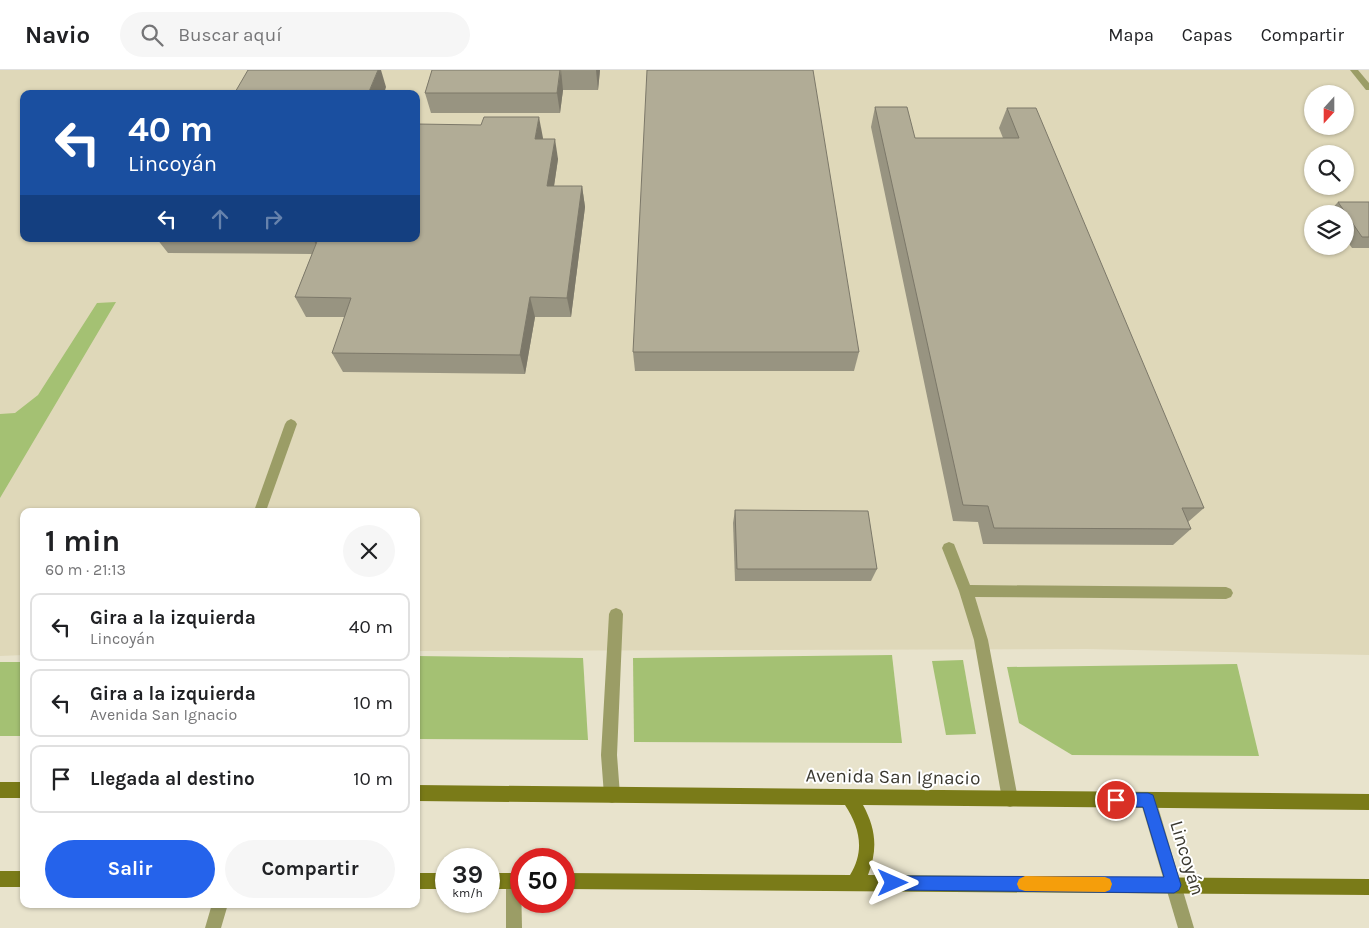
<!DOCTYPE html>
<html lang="es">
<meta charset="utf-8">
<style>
body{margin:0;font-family:Karla,sans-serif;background:#f6f6f6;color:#202124;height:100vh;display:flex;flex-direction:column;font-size:19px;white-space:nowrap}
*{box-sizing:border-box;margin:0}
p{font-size:16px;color:#757577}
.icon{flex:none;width:28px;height:28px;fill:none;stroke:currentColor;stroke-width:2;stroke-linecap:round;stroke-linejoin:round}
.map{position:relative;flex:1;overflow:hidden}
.details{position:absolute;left:20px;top:438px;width:400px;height:400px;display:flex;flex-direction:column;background:#fff;border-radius:10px;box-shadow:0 1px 4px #0004}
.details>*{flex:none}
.hud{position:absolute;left:20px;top:20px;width:400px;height:152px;border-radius:10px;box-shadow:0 1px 4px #0004;background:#1a4fa0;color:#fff;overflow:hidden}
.needle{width:32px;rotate:201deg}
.controls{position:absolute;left:1304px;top:15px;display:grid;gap:10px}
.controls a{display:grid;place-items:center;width:50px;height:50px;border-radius:50%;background:#fff;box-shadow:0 1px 4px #0004;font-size:25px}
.speed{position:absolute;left:435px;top:778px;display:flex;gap:10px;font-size:25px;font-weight:700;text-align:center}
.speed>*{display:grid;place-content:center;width:65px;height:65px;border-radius:50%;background:#fff;box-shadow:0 1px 4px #0004;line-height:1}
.speed small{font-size:12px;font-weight:400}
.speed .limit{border:8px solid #d22;background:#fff;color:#111}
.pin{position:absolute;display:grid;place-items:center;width:42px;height:42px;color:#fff;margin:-21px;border:2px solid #fff;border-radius:50%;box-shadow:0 1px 5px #0007}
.me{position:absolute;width:55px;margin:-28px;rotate:90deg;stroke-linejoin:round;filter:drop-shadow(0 0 4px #0008)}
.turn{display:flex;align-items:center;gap:18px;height:105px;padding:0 25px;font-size:22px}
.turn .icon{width:65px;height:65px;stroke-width:2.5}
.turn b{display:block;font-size:35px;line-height:42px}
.lanes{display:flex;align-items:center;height:48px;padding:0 25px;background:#0003;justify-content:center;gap:25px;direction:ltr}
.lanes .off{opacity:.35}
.round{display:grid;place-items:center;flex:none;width:52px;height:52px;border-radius:26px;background:#f6f6f6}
.overview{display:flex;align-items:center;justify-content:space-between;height:85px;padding:0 25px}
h1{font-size:30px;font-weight:700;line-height:38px}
.action{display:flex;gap:10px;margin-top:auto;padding:10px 25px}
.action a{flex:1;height:58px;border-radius:30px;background:#2563eb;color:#fff;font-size:20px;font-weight:700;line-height:58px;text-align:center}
.action a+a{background:#f6f6f6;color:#202124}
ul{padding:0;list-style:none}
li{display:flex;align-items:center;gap:15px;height:68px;margin:0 10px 8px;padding:0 15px;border:2px solid #e0e0e0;border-radius:10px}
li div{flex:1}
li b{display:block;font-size:19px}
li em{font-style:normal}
header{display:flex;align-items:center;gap:30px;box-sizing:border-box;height:70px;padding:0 25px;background:#fff;border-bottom:1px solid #e0e0e0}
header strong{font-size:24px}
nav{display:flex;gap:28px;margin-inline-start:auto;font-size:18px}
.search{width:350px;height:45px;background:#f6f6f6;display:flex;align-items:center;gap:12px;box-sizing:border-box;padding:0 18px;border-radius:28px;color:#757577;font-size:19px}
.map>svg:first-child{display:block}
</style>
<header>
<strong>Navio</strong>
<div class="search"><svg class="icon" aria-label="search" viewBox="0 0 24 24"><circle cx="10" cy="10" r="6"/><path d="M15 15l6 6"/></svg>Buscar aquí</div>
<nav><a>Mapa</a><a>Capas</a><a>Compartir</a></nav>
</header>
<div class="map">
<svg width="1369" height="858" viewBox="0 0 1369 858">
<rect width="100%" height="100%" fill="#e8e3cc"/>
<path fill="#dfd8b9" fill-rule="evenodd" d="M0,0H1369V585L1087,579L416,581V441H24V585L0,586ZM24,24H416V169H24ZM1312,24H1345V56H1312ZM1312,84H1345V116H1312ZM1312,144H1345V176H1312Z"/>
<g fill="#a4c173">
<path d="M116,232L0,428V344L15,343L38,325L97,233Z"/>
<path d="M892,585L902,673L634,672L633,588Z"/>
<path d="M416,586L583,588L588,670L416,669Z"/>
<path d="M963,590L976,664L946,665L932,591Z"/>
<rect x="0" y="592" width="24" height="74"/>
<path d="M1237,594L1259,686L1072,685L1019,653L1007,597Z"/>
</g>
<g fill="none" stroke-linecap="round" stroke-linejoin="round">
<g fill="#9b9d66" fill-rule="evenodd">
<path d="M1350,0H1358L1369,13V20H1366Z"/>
<path d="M291,349L295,351L297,354L266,441H254L285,354L287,351Z"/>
<path d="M949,472L954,474L970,515L1226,517L1231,519L1233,523L1231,527L1226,529L975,527L988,570L1018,729L1016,735L1010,737L1004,735L1002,729L974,570L959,521L942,478L944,474Z"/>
<path d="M616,538L621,540L623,544L617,685L620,725L618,731L612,733L606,731L604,725L601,685L609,544L611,540Z"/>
<path d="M514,803L520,805L521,809L522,858H506V811L508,805Z"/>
<path d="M212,834H228L221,858H205Z"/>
</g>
<path fill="#9b9d66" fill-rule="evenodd" d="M1148,722L1154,724L1156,730L1194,858H1178L1140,730L1142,724Z"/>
<g fill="#7a7b18" fill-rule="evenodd">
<rect x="0" y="712" width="24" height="16"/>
<path d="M416,715L1369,724V740L863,735C876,759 878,779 868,805L1369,809V825L564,819V803L850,805C865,781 860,758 845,735L416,731Z"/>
<rect x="0" y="801" width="24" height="16"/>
<rect x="416" y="803" width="30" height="16"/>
<rect x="489" y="803" width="32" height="16"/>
</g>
</g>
<g fill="#989481">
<path d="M432,0H600L598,20H563L560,43H431L425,23Z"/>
<path d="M875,37L915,68H1003L999,58L1007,38L1204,438L1188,452L1191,459L1173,475L983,474L978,452L953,451L871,57Z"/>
<path d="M481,55L543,68V69L558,89L554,116H582L585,137L571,247H535L525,304L343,302L332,283L345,247H306L295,227L312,184L168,183L157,169H416Z"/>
<path d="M1338,132H1369V178H1352L1345,168V144L1328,143Z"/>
<path d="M633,282H859L854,301H635Z"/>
<path d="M735,440L877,499L871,511H735L733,453Z"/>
</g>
<g fill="#7c7869">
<path d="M378,0H381L386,17L384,24H368Z"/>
<path d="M561,0L563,20L560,43L557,23Z"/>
<path d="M596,0H600L598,20Z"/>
<path d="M539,47L543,68L539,89L535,69Z"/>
<path d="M555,69L558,89L551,136L547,116Z"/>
<path d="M582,116L585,137L571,247L567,228Z"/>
<path d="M313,169H327L321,184Z"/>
<path d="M530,227L535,247L525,304L520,285Z"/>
</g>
<g fill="#b1ac96" stroke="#7c7869">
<path d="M248,0H378L368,24H234Z"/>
<path d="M432,0H560L557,23H425Z"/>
<path d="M647,0H813L859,282H633Z"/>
<path d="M875,37H907L915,68H1019L1007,38H1036L1204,438H1182L1191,459L994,458L988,436L963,435Z"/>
<path d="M484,47H539L535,69H555L547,116H582L567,228L530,227L520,285L332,283L351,228L295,227L318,169H416V54L481,55Z"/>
<path d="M1338,132H1369V167H1362Z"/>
<path d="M735,440L868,441L877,499H737Z"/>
</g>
<path fill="#2563eb" stroke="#184099" d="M1116,723H1148L1153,725L1181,815L1179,820L1174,823L893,820L888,818L886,813L888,808L893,806L1164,807L1143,737H1116L1111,735L1109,730L1111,725Z"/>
<path fill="#f59e0b" d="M1025,806L1105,807L1110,809L1112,814L1110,820L1105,822L1025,821L1019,819L1017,814L1019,809Z"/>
<g text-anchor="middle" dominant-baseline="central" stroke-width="4" stroke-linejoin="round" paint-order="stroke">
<g font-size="19" fill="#3b3930" stroke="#fff">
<text transform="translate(893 707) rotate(1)">Avenida San Ignacio</text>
<text transform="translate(1187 788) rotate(73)">Lincoyán</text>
</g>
</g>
</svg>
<div class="controls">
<a><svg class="needle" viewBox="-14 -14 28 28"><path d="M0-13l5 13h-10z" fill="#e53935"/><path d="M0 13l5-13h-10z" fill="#757577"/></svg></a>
<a><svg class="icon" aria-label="search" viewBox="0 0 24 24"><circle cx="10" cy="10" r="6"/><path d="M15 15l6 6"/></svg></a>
<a><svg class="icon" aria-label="layers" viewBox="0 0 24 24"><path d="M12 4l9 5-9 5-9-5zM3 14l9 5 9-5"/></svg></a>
</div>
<div class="speed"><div>39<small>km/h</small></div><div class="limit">50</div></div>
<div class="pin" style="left:1116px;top:730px;background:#d93025"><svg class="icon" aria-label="arrive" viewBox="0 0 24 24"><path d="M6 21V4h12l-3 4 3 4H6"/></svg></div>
<svg class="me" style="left:893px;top:813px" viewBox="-20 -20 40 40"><path d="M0-17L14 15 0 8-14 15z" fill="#2563eb" stroke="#fff" stroke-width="4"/></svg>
<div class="hud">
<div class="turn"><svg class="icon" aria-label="left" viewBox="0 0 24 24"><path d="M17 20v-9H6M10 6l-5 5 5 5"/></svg><div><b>40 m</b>Lincoyán</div></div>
<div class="lanes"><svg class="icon" aria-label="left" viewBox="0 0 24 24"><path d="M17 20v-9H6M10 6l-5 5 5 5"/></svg><svg class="icon off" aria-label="ahead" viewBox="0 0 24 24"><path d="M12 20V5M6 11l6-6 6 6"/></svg><svg class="icon off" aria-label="right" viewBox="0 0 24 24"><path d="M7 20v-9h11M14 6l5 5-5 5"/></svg></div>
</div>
<section class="details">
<div class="overview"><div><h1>1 min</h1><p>60 m · 21:13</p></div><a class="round"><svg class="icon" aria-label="close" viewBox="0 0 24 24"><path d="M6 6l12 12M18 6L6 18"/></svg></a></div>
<ul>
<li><svg class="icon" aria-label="left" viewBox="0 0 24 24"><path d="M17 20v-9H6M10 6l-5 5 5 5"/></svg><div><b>Gira a la izquierda</b><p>Lincoyán</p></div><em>40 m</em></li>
<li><svg class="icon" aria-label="left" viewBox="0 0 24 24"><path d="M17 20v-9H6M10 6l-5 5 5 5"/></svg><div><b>Gira a la izquierda</b><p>Avenida San Ignacio</p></div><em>10 m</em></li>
<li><svg class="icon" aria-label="arrive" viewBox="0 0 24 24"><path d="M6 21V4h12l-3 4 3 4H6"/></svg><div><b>Llegada al destino</b></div><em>10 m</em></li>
</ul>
<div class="action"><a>Salir</a><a>Compartir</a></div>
</section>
</div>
